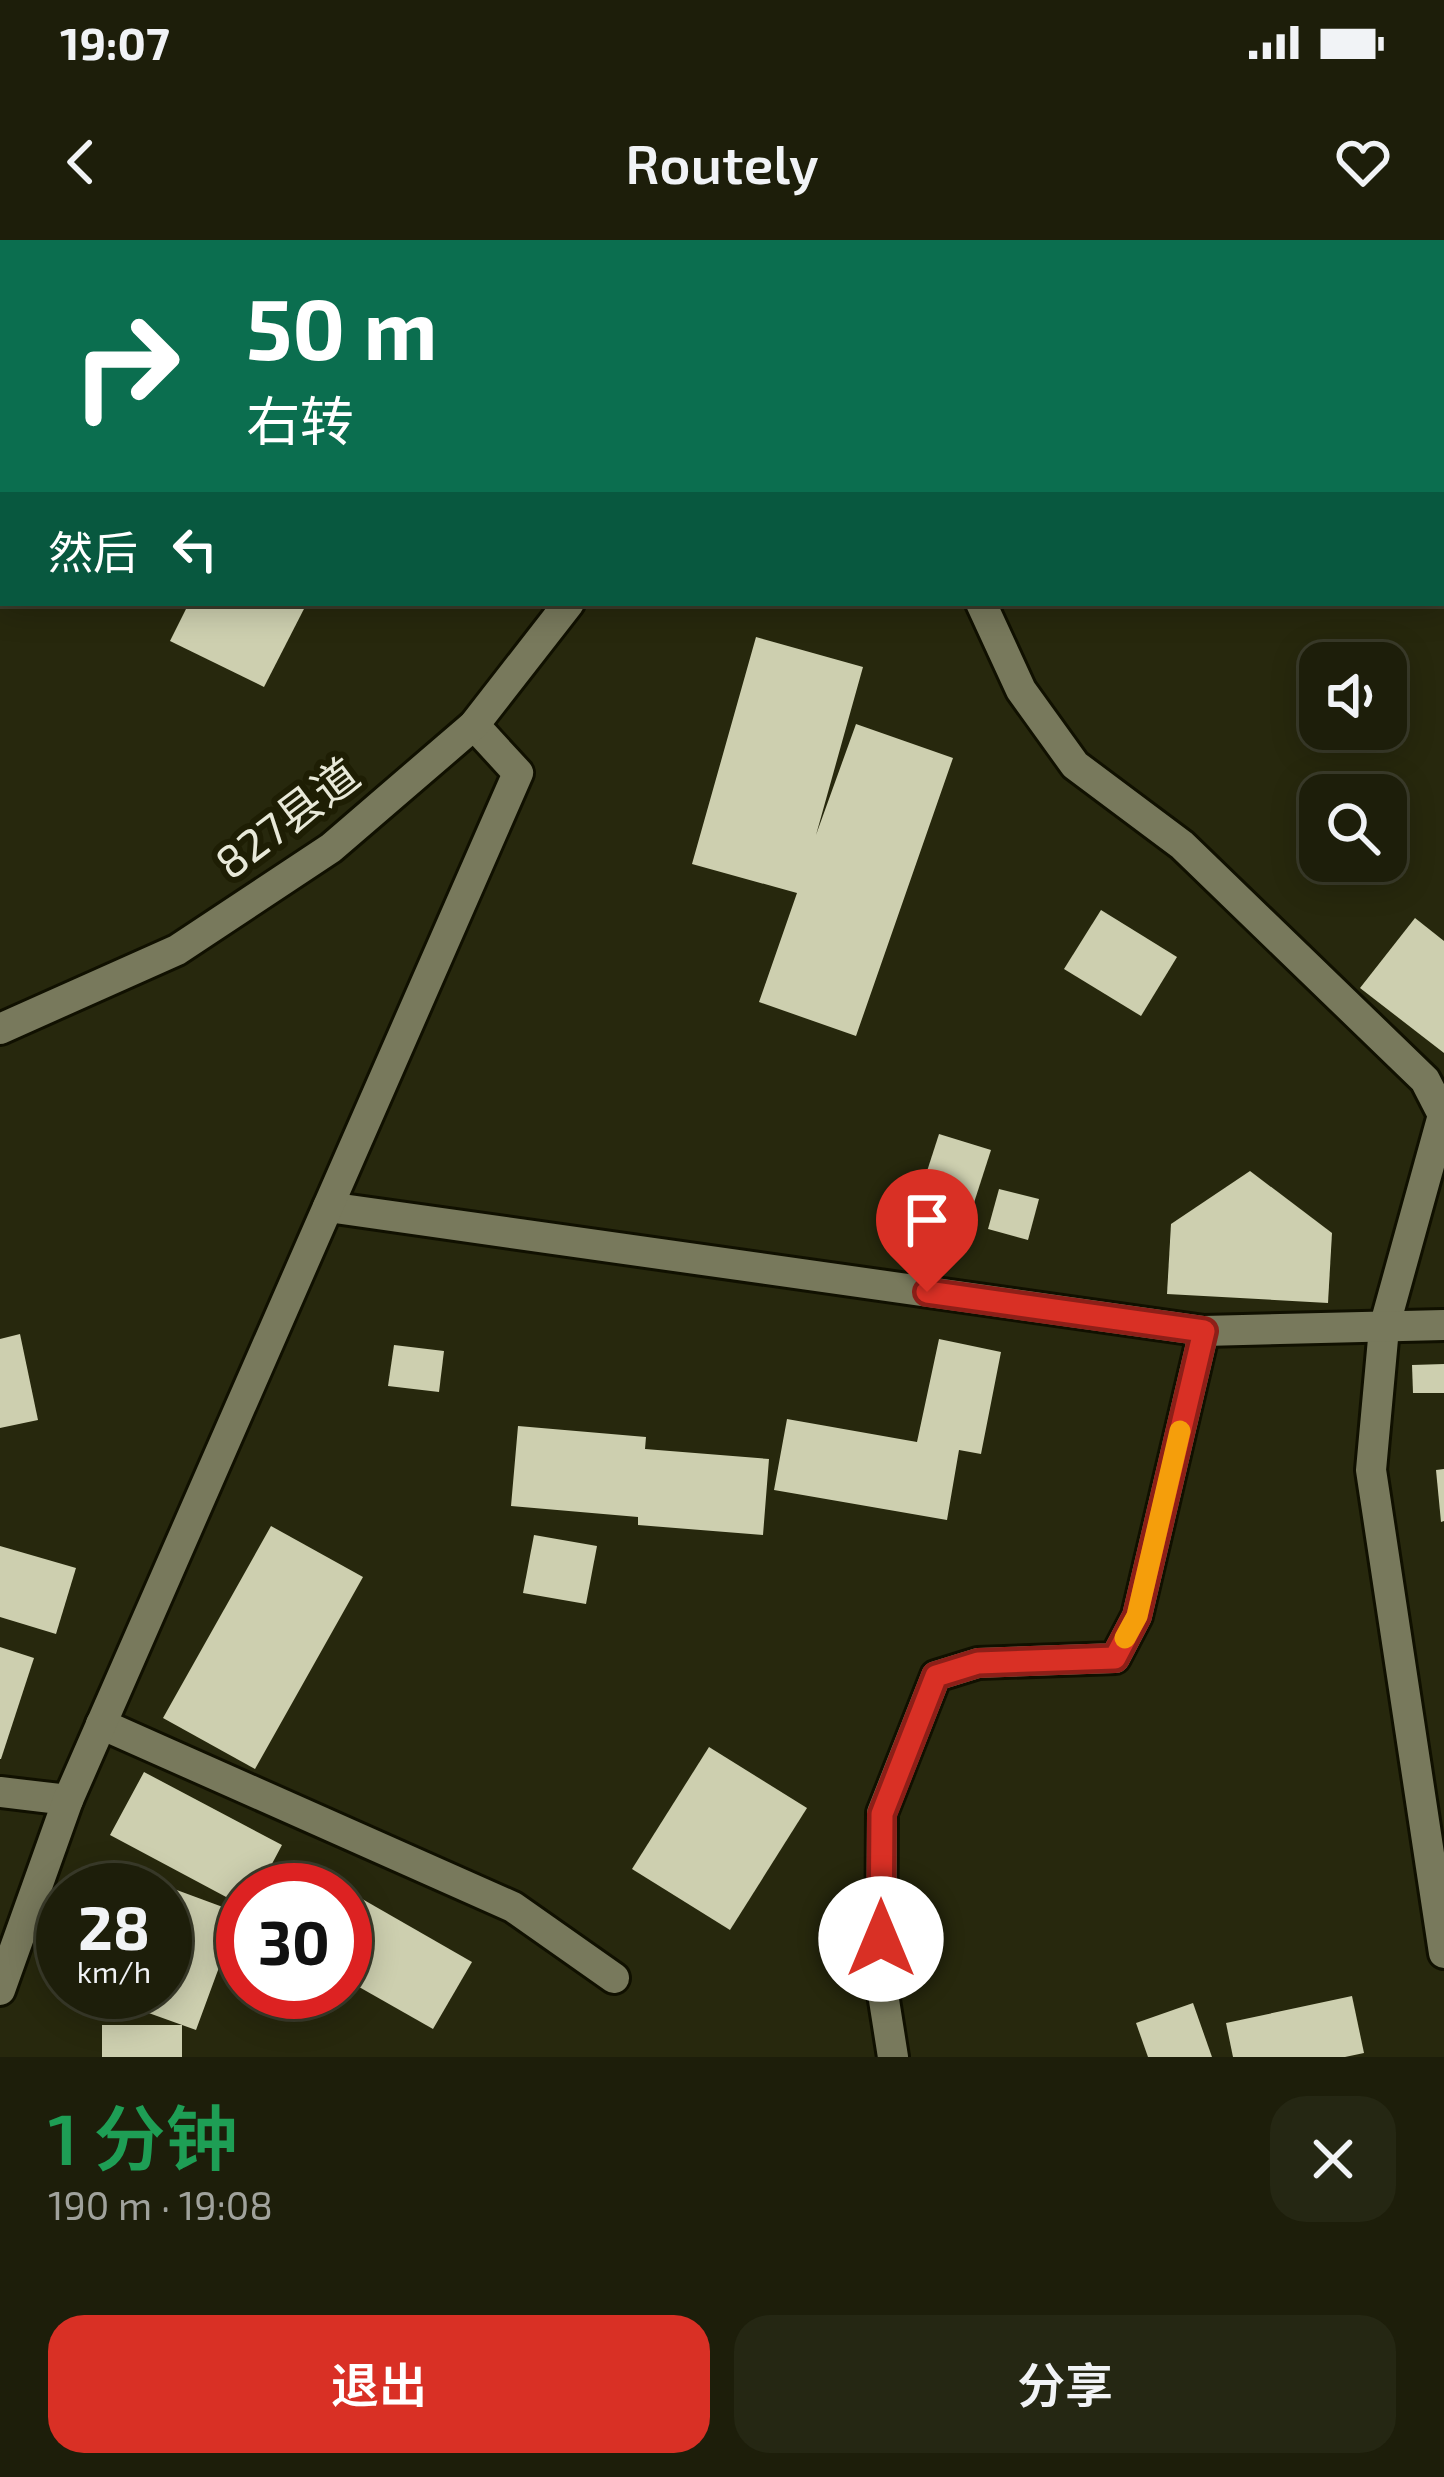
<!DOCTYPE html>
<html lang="zh">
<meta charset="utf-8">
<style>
body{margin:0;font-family:"Exo 2","Noto Sans SC",sans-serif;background:#252713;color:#f1f3f6;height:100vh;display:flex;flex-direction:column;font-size:45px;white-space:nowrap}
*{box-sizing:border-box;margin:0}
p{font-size:39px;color:#a0a29c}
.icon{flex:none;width:66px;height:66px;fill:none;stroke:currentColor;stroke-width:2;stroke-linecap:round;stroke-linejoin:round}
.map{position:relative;height:1817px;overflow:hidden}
.side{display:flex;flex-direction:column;background:#1d1e0a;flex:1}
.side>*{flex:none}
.banner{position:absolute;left:0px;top:0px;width:1446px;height:366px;box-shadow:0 6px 30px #0003,0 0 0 3px #3b3c2b;background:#0b6e4f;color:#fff;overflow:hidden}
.tools{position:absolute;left:1299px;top:402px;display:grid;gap:24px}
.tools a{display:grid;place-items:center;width:108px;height:108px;border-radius:24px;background:#1d1e0a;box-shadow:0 6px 30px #0003,0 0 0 3px #3b3c2b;font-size:60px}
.speed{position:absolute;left:36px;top:1623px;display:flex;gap:24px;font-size:60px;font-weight:700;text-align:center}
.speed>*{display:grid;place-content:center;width:156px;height:156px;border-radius:50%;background:#1d1e0a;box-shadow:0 6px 30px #0003,0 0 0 3px #3b3c2b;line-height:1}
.speed small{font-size:30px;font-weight:400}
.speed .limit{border:18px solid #d22;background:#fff;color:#111}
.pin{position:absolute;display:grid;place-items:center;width:102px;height:102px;color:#fff;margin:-123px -51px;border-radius:50% 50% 50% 0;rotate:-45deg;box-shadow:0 0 12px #0007}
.pin .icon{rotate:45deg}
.me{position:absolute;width:132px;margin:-66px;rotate:0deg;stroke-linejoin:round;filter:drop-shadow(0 0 9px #0008)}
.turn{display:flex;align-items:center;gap:42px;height:252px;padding:0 48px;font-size:54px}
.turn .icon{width:156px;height:156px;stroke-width:2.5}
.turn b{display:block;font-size:84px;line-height:102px}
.then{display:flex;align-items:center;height:114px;padding:0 48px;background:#0003;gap:24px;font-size:45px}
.round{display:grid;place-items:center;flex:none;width:126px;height:126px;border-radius:36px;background:#252713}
.headline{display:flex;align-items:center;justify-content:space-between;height:204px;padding:0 48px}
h1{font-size:72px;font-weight:600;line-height:90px;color:#1e9e55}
.action{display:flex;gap:24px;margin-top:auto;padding:24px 48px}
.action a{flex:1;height:138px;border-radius:36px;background:#d93025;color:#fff;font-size:48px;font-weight:600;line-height:138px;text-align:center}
.action a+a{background:#252713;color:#f1f3f6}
.status{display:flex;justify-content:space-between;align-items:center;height:84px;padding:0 60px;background:#1d1e0a;direction:ltr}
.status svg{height:33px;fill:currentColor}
header{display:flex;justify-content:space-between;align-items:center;height:156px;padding:0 48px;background:#1d1e0a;font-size:54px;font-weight:600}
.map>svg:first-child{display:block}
</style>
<div class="status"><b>19:07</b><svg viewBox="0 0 49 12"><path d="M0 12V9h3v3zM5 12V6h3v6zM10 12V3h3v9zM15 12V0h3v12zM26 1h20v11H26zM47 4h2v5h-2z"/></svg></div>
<header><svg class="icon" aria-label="back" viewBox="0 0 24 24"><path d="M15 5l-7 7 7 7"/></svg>Routely<svg class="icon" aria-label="heart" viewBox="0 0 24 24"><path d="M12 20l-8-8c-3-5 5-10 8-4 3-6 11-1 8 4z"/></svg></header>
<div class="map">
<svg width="1444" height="1817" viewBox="0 0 1444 1817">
<rect width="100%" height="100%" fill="#27280d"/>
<g fill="#cdcfaf">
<path d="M189,363H307L264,447L170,401Z"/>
<path d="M756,397L863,427L816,595L856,484L953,518L856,796L759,762L797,653L692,624Z"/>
<path d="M1101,670L1177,717L1141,776L1064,729Z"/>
<path d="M1415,678L1444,701V813L1360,748Z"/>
<path d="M939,894L991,910L971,972L919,956Z"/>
<path d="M1250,931L1332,993L1328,1063L1167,1054L1171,984Z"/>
<path d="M999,949L1039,959L1028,1000L988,989Z"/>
<path d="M20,1094L38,1180L0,1188V1099Z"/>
<path d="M939,1099L1001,1112L981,1214L959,1210L947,1280L774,1250L787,1179L917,1202Z"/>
<path d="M394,1105L444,1111L439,1152L388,1146Z"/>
<path d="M1444,1124V1153H1413L1412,1125Z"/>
<path d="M518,1186L646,1197L645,1209L769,1219L763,1295L638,1285V1277L511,1266Z"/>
<path d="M1444,1229V1281L1441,1282L1436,1230Z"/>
<path d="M271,1286L363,1337L255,1529L163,1478Z"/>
<path d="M534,1295L597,1306L586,1364L523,1353Z"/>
<path d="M0,1306L76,1328L56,1394L0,1377Z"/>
<path d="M0,1407L34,1418L1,1519H0Z"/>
<path d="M709,1507L807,1568L730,1690L632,1629Z"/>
<path d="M144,1532L282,1605L258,1650H243V1666L110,1595Z"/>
<path d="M109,1625L239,1673L196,1790L93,1753L165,1752V1650H100Z"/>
<path d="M350,1652L472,1722L433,1789L345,1739V1661Z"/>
<path d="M1352,1756L1364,1813L1345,1817H1233L1226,1783Z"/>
<path d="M1193,1763L1212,1817H1148L1136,1783Z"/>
<rect x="102" y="1785" width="80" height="32"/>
</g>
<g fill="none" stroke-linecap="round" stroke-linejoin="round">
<g stroke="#101000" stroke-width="36">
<g id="street">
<path d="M981,363L1021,450L1075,525L1182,605L1425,840L1443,875L1384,1088L1371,1230L1444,1713"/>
<path d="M328,967L1204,1091L1444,1085"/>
<path d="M101,1484L513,1667L614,1738"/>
<path d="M0,1552L68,1560"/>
<path d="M0,1750L68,1560L518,533L474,485"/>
<path d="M893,1817L881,1741L882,1573L936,1436L978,1423L1115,1418L1137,1376L1204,1091"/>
</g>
</g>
<g stroke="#101000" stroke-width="36">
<g id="secondary">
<path d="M755,3L756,0"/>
<path d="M0,789L177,710L331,608L474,485L569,363"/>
</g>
</g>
<use href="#street" stroke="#78795c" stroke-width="30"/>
<use href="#secondary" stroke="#78795c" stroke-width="30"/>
</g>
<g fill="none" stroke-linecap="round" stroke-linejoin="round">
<g stroke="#8d1f18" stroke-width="30">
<path id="route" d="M881,1699L882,1574L936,1436L978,1423L1115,1418L1137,1376L1204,1091L927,1052"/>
</g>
<use href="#route" stroke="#d93025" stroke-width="21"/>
<path stroke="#f59e0b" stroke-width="21" d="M1125,1398L1137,1376L1180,1191"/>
</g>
<g text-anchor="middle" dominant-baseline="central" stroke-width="12" stroke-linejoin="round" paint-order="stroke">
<g font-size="45" fill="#e8e9d9" stroke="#1e1e04">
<text transform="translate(286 577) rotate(-37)">827县道</text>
</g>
</g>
</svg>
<div class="tools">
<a><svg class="icon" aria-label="sound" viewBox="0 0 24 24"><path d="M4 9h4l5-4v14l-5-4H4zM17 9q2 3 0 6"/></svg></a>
<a><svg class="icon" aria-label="search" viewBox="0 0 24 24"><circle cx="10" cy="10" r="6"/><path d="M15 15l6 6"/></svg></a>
</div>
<div class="speed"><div>28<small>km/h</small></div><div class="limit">30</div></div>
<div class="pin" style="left:927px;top:1052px;background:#d93025"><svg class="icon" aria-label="arrive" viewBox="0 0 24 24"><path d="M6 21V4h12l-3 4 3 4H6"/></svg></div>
<svg class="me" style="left:881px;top:1699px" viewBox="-20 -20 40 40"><circle r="19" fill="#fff"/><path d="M0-13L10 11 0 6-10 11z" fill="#d93025"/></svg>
<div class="banner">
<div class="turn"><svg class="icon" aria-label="right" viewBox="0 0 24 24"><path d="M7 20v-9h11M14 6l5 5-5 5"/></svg><div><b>50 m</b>右转</div></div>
<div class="then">然后<svg class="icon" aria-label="left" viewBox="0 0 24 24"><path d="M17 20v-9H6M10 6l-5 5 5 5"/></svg></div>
</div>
</div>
<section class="side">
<div class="headline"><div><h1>1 分钟</h1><p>190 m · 19:08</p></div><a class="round"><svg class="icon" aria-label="close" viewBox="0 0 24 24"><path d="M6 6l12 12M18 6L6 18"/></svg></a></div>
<div class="action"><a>退出</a><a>分享</a></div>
</section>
